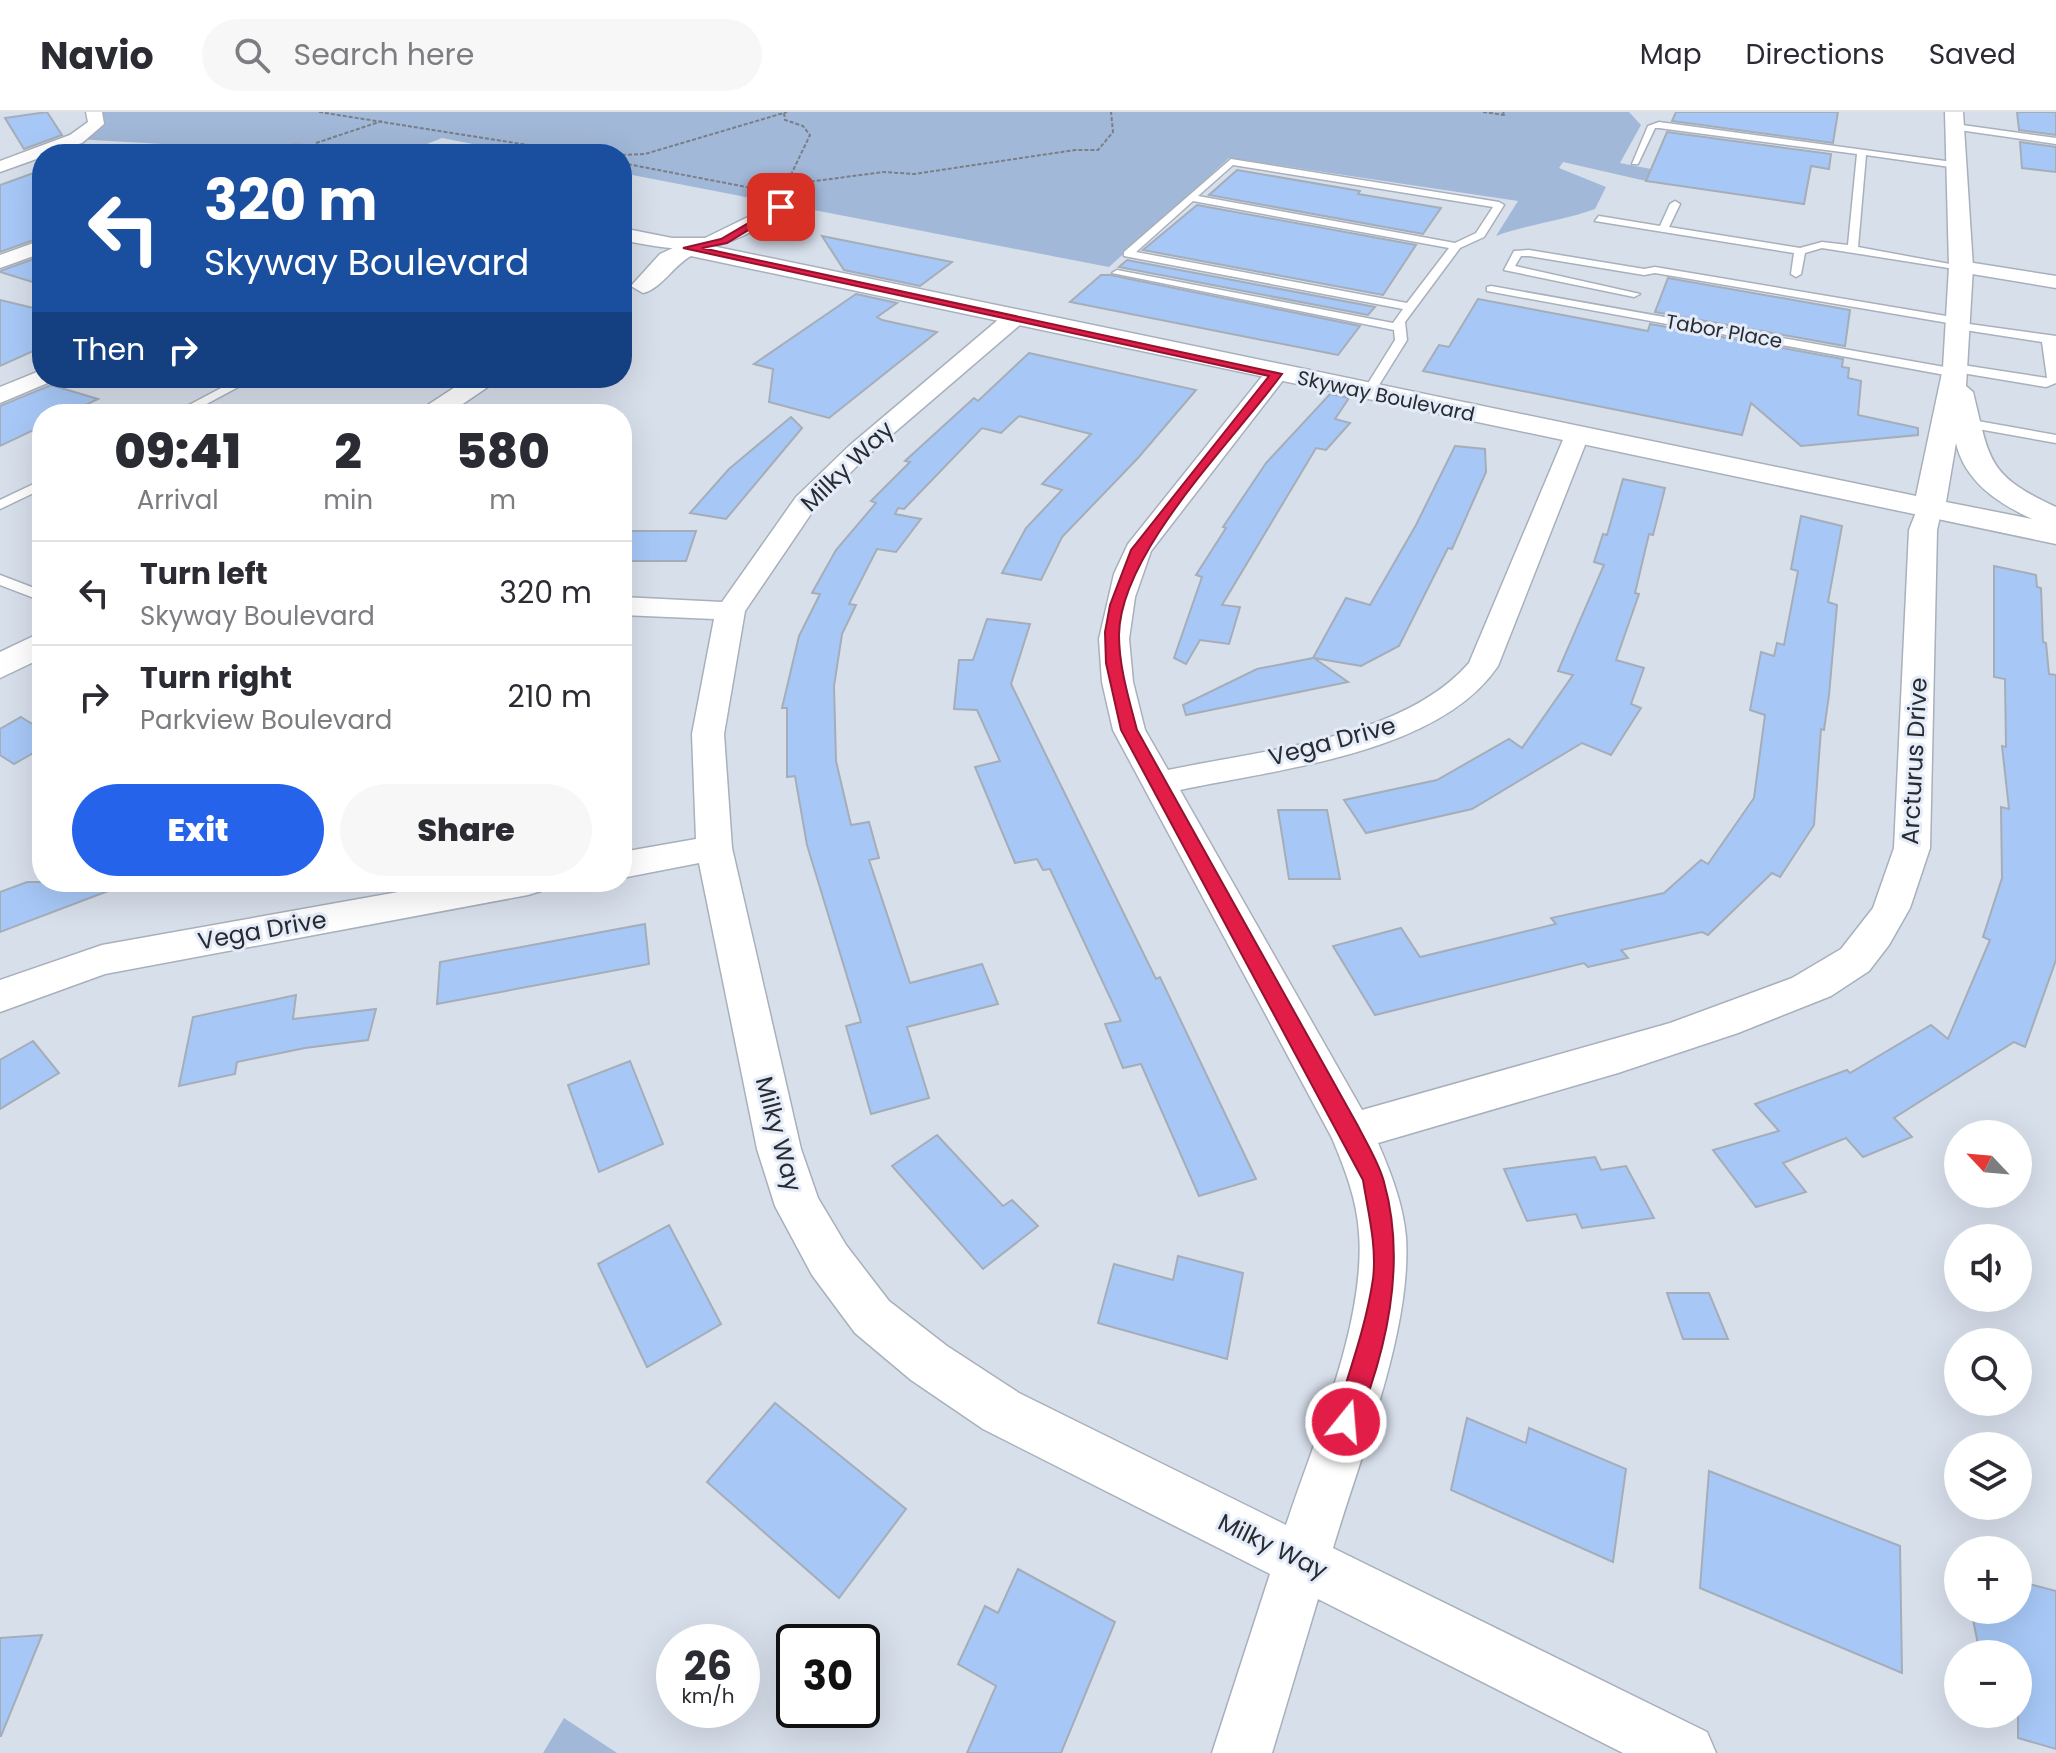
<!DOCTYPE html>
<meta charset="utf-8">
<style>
body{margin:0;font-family:Poppins,sans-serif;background:#f7f7f7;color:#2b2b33;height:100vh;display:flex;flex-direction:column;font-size:30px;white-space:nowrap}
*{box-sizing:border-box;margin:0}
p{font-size:26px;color:#7c7c81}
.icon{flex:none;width:44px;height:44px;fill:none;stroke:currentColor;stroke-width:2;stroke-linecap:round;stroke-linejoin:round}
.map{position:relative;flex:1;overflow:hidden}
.sheet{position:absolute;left:32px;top:292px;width:600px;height:488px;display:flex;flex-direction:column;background:#fff;border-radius:32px;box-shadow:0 8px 32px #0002}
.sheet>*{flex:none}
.hud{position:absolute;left:32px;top:32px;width:600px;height:244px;border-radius:32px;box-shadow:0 8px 32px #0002;background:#1a4fa0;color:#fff;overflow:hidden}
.needle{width:52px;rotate:296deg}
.fabs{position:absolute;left:1944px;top:1008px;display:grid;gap:16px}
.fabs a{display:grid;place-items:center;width:88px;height:88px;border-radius:50%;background:#fff;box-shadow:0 8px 32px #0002;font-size:40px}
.speed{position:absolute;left:656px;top:1512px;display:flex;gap:16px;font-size:40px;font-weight:700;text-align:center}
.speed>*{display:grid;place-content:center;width:104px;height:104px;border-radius:50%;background:#fff;box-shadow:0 8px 32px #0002;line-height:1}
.speed small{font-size:20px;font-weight:400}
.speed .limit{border:4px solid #111;border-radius:12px;background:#fff;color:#111}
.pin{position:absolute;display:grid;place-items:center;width:68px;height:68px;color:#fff;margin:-34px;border-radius:16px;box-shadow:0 4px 12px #0006}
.me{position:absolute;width:88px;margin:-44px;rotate:17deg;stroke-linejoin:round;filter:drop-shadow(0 0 6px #0008)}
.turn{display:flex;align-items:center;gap:28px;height:168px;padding:0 40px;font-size:36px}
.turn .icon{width:104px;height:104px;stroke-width:2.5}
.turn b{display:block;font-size:56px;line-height:68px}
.then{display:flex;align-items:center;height:76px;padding:0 40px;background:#0003;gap:16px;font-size:30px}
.eta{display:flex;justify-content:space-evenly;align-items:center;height:136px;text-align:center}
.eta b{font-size:48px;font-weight:800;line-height:56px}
.button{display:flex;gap:16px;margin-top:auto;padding:16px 40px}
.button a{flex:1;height:92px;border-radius:48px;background:#2563eb;color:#fff;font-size:32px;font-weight:800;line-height:92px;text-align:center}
.button a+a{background:#f7f7f7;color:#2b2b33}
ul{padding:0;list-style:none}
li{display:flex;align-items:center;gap:24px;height:104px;padding:0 40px;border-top:2px solid #e1e1e2}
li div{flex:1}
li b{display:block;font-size:30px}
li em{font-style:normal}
header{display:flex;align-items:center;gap:48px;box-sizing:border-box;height:112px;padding:0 40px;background:#fff;border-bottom:2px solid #e1e1e2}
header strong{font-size:38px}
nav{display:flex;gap:44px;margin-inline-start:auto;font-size:28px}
.search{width:560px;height:72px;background:#f7f7f7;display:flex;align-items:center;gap:20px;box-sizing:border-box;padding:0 28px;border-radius:44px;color:#7c7c81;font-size:30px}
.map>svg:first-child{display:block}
</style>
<header>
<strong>Navio</strong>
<div class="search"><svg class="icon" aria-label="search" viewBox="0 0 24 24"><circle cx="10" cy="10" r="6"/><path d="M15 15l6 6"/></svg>Search here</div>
<nav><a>Map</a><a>Directions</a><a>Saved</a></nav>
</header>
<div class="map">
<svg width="2056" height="1641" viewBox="0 0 2056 1641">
<rect width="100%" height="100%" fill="#d7dfeb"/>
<g fill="#a2b8d8">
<path d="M94,0H1629L1641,13L1620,51L1651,57L1646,69L1563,50L1559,56L1606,75L1595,97C1562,109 1529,112 1496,124L1518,89L1229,46L1109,155L622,61V42H524L442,26L402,42H309L295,37L283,42H238L197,34L76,27L89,20Z"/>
<path d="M564,1606L617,1641H543Z"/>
</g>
<g fill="#a7c8f7" stroke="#a5adb8" stroke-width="2">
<path d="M47,0L62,23L24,37L5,6Z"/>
<path d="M1676,0H1838L1833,31L1672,9Z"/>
<path d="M2017,0H2056V23L2019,18Z"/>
<path d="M1667,20L1831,42L1829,57L1811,54L1804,92L1646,69Z"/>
<path d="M2020,30L2056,35V60L2022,56Z"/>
<path d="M42,58V125L0,140V73Z"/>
<path d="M1237,58L1360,79L1358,82L1441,96L1423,122L1209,83Z"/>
<path d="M1197,93L1416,133L1383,183L1143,138Z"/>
<path d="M822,124L952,150L920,174L844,158Z"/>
<path d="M42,144V173L0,160V159Z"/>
<path d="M1127,148L1132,149L1375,195L1368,203L1119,155Z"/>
<path d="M1101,163H1110L1360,214L1338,243L1070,190Z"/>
<path d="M1668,166L1850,198L1845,234L1655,200Z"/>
<path d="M856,182L897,191L877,205L882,208L937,220L829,306L769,290L773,257L754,252Z"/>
<path d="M1478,187L1648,219L1650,212L1843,247L1842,255L1849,256L1848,266L1861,269L1858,303L1918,316V323L1801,334L1751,291L1742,323L1423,259L1439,233L1449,235Z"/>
<path d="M0,188L42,198V235L0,254Z"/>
<path d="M1029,241L1196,278L1138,346L1062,425L1041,468L1002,461L1026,416L1062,378L1042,372L1091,322L1019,304L1001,321L982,316L904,397L898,396L895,402L921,407L896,440L877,437L849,492L856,493L842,522L834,574L836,649L851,713L869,710L879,746L869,748L910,871L982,852L998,892L907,915L929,986L871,1002L846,914L861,910L807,733L795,664L787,665V596H782L799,524L820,482L812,481L836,438L876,391L871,389L910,350L905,349L974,286L978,289Z"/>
<path d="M51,273L98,287L67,302H42V314L0,334V294Z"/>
<path d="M1330,282L1349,286L1335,307L1350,311L1326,338L1316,336L1222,493L1240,495L1229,532L1200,528L1186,552L1174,546L1202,465L1196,463L1226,416L1223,415L1266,351Z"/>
<path d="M791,305L802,316L726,407L690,401L729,357Z"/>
<path d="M1455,334L1485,337L1486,360L1452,437L1448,436L1399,534L1361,554L1314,546L1348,570L1186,603L1183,593L1257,557L1313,546L1346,486L1370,493L1416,413Z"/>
<path d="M1623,367L1665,376L1653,423L1649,422L1635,481L1639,482L1616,548L1644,556L1631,592L1641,596L1611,643L1582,631L1472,697L1366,721L1344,688L1437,668L1509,627L1522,636L1573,563L1558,559L1604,453L1594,450L1603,422L1607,423Z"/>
<path d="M1801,404L1842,414L1828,490L1837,493L1829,583L1824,618L1821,617L1814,713L1780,765L1772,761L1708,823L1702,820L1621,838L1628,846L1588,855L1584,851L1375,903L1333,834L1401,816L1420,845L1556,812L1551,806L1664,781L1701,748L1708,752L1754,686L1765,603L1750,598L1761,540L1774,544L1777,531L1784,533L1798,459L1791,457Z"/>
<path d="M622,419H696L686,449H622Z"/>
<path d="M1994,454L2036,463L2037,475L2041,476L2043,530L2046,531L2049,562L2056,563V848L2025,935L2014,930L1894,1006L1912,1025L1863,1045L1846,1026L1783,1051L1806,1080L1756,1095L1713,1038L1779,1019L1755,992L1847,958L1850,961L1931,913L1948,927L1990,828L1983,825L2002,766L2001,695L2009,697L2002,634L2006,635L2005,567L1994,565Z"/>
<path d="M987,507L1030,512L1011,572L1156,867L1160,865L1256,1067L1199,1084L1141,952L1123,956L1105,912L1121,909L1050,757L1043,758L1037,747L1015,751L975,655L1000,649L977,598L954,597L959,548H973Z"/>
<path d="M21,605L42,618V636L14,652L0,643V617Z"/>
<path d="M1278,698H1327L1340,767H1289Z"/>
<path d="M27,770H124V773L0,820V780Z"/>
<path d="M645,812L649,852L437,892L440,850Z"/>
<path d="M296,883L293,907L376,897L368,928L305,936L237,950L235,962L179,974L193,905Z"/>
<path d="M33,929L59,961L0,997V948Z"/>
<path d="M630,949L663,1032L599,1060L568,973Z"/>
<path d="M937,1023L1003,1094L1012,1088L1038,1114L983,1157L892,1054Z"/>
<path d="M1595,1045L1601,1058L1626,1054L1654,1106L1582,1116L1576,1102L1527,1109L1504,1057Z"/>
<path d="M669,1113L721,1212L647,1255L598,1152Z"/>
<path d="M1178,1144L1243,1161L1227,1247L1098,1211L1114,1152L1173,1168Z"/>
<path d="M1667,1181H1709L1728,1227H1683Z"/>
<path d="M775,1291L906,1397L839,1486L707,1370Z"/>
<path d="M1467,1306L1526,1331L1529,1316L1626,1357L1613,1450L1451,1378Z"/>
<path d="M1709,1359L1900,1434L1902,1561L1700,1476Z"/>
<path d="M1018,1457L1115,1510L1061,1641H967L996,1574L958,1552L985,1494L998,1501Z"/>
<path d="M2018,1469L2056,1479V1637L2018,1626V1542H1980L1971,1498H2018Z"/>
<path d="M42,1523L1,1624H0V1526Z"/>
</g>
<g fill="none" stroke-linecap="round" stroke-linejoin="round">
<g stroke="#a8b0bc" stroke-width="3">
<g id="lane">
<path d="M1659,10L1960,51L1957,56L1866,43L1858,135L1966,155L1961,158L1822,136L1805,141L1801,162L1796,165L1791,162L1794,141L1595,109L1599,104L1660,114L1670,92L1675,89L1680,92L1669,115L1800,136L1822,130L1848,133L1857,42L1659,16H1655L1638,52H1632L1648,14Z"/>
<path d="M1955,12L2056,26V32L1952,17Z"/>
<path d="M1231,47L1499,90L1504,93L1484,125L1460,136L1405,210L1407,228L1374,281L1368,285L1362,281L1395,228L1394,218L1112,161L1117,158L1393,211L1403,197L1124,144V140ZM1233,53L1493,95L1476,121L1455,131L1198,84ZM1193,89L1449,136L1407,191L1136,140Z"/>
<path d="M1529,138L1644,157L1655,155L1958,206L1962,207V211L2056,224V271L2046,275L1962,261L1956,265L1487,179V175L1491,174L1950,256L1956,252L2047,266L2042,230L1958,217L1954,216V212L1655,161L1644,163L1529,144H1521L1515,154L1640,182L1634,185L1504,158L1514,139Z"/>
<path d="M240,266H255L188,302H172Z"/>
<path d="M1955,305L2056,323V331L1950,312V306Z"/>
<path d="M42,368V377L0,397V388Z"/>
<path d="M0,463L42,479V489L0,473Z"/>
</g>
</g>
<g stroke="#a8b0bc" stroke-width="3">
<g id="street">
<path d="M86,0H102L104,12L82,31L42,42V45L0,60V49L70,23L88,10Z"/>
<path d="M295,32L301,33V41L274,42Z"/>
<path d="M781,89L788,91V99C720,140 700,144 622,128V116L672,126H705Z"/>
<path d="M42,128V141L0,156V143Z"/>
<path d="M1961,149L2056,164V176L1954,159L1951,155Z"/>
<path d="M1013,201L1021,202L1024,207L1021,212L867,344L815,396L745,499L724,622L732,736L801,1037L818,1086L846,1133L889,1189L947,1234L1019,1281L1286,1413C1314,1328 1366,1210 1359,1121C1357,1088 1345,1057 1332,1026L1113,618L1102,570L1099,527L1114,462L1128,432L1268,257H1284L1288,262L1284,267L1151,439L1135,485L1129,527L1133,570L1145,618L1168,658C1262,638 1403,627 1469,551L1565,323L1577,316L1589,323L1498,554C1439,642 1277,657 1180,678L1362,998L1670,911L1792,866L1841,837L1873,796L1894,736L1909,418L1920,390H1938L1942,396L1937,418L1930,736L1910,796L1889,833L1869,859L1831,884L1738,921L1618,961L1378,1031C1391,1061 1403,1092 1406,1125C1412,1218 1360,1345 1333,1436L1707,1620L1716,1641H1623L1318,1487L1272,1641H1212L1270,1462L983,1317L911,1268L855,1221L812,1163L775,1094L757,1037L699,751L622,766V740L696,727L692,622L714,507L622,503V485L722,490L796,385L849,334L1005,202Z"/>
<path d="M42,258V266H53L50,270L0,291V275Z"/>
<path d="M454,770H546L541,779L528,783L105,862L0,900V868L102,833Z"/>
</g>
</g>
<g stroke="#a8b0bc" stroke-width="3">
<g id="secondary">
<path d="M1945,0H1963L1973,155L1966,274L1973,280C1990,349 1987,363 2056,395V432L691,144C674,153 661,177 643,181L631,174L660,142L688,129L1916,384L1943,256L1949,155ZM1956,331C1965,370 1998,391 2032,407L1946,390Z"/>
<path d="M469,266H501L448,302H414Z"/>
<path d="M42,520V546L0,566V540Z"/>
</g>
</g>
<g stroke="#797f87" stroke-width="2" stroke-dasharray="4 2" stroke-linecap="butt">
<path d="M319,0L585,42"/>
<path d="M1483,0L1505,3L1503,0"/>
<path d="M784,1L785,8L803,14L810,23L786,73"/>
<path d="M316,31L382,9"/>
<path d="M622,43L645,42L787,0"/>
<path d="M622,51L762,78"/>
<path d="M793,72L883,60L914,62L1075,38H1098L1113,20L1111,0"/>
</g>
<use href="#lane" fill="#fff" fill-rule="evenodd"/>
<use href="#street" fill="#fff" fill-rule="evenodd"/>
<use href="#secondary" fill="#fff" fill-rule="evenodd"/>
</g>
<path fill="#e11d48" stroke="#92132f" stroke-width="2" d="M781,92L785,96L727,131L702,136L1282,262C1233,329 1120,440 1119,523C1119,555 1129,587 1137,618L1358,1014C1367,1032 1379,1051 1384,1070C1407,1152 1386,1242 1354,1319L1346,1322L1337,1319L1334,1310C1348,1263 1366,1215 1373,1167C1377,1134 1368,1100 1363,1068L1121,618L1106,551L1105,520L1110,493L1131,438L1269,264L683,136L721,127Z"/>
<g text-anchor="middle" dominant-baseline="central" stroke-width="6" stroke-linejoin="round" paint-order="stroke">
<g font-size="20" fill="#282b30" stroke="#e4ecf9">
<text transform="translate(1724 219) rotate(10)">Tabor Place</text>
<text transform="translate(1386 284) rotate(12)">Skyway Boulevard</text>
</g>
<g font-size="24" fill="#282b30" stroke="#e4ecf9">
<text transform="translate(847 354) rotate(-44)">Milky Way</text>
<text transform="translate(1332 629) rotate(-15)">Vega Drive</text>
<text transform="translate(1914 649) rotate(-87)">Arcturus Drive</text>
<text transform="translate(262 818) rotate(-10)">Vega Drive</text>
<text transform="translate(779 1022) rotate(75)">Milky Way</text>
<text transform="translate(1273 1434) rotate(26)">Milky Way</text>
</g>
</g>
</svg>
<div class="fabs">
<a><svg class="needle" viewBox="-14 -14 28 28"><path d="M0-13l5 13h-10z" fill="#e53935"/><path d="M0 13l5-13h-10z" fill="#7c7c81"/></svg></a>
<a><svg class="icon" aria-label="sound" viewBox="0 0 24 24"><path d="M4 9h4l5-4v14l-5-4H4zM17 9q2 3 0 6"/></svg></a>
<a><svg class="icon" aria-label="search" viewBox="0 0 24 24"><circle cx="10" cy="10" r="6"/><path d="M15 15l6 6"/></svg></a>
<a><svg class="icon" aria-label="layers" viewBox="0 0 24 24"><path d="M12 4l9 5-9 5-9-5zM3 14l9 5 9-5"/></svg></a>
<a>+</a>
<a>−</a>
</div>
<div class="speed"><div>26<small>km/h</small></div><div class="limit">30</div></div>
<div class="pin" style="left:781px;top:95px;background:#d93025"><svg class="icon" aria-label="arrive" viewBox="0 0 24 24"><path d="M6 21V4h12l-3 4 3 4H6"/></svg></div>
<svg class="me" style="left:1346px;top:1310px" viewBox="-20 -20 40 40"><circle r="17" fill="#e11d48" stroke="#fff" stroke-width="3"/><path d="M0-11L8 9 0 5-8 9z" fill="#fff"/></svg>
<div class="hud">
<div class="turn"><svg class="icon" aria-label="left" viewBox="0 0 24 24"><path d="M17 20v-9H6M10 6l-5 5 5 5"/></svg><div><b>320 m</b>Skyway Boulevard</div></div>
<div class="then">Then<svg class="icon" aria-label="right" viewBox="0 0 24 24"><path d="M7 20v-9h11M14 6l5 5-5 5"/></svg></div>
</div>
<section class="sheet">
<div class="eta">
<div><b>09:41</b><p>Arrival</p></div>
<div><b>2</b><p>min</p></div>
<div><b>580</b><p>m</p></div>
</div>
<ul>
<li><svg class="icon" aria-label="left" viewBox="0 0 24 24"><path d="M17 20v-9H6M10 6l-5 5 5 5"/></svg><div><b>Turn left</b><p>Skyway Boulevard</p></div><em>320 m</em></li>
<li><svg class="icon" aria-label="right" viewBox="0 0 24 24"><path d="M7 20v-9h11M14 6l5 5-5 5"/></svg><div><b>Turn right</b><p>Parkview Boulevard</p></div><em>210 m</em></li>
</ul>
<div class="button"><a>Exit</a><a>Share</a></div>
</section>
</div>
